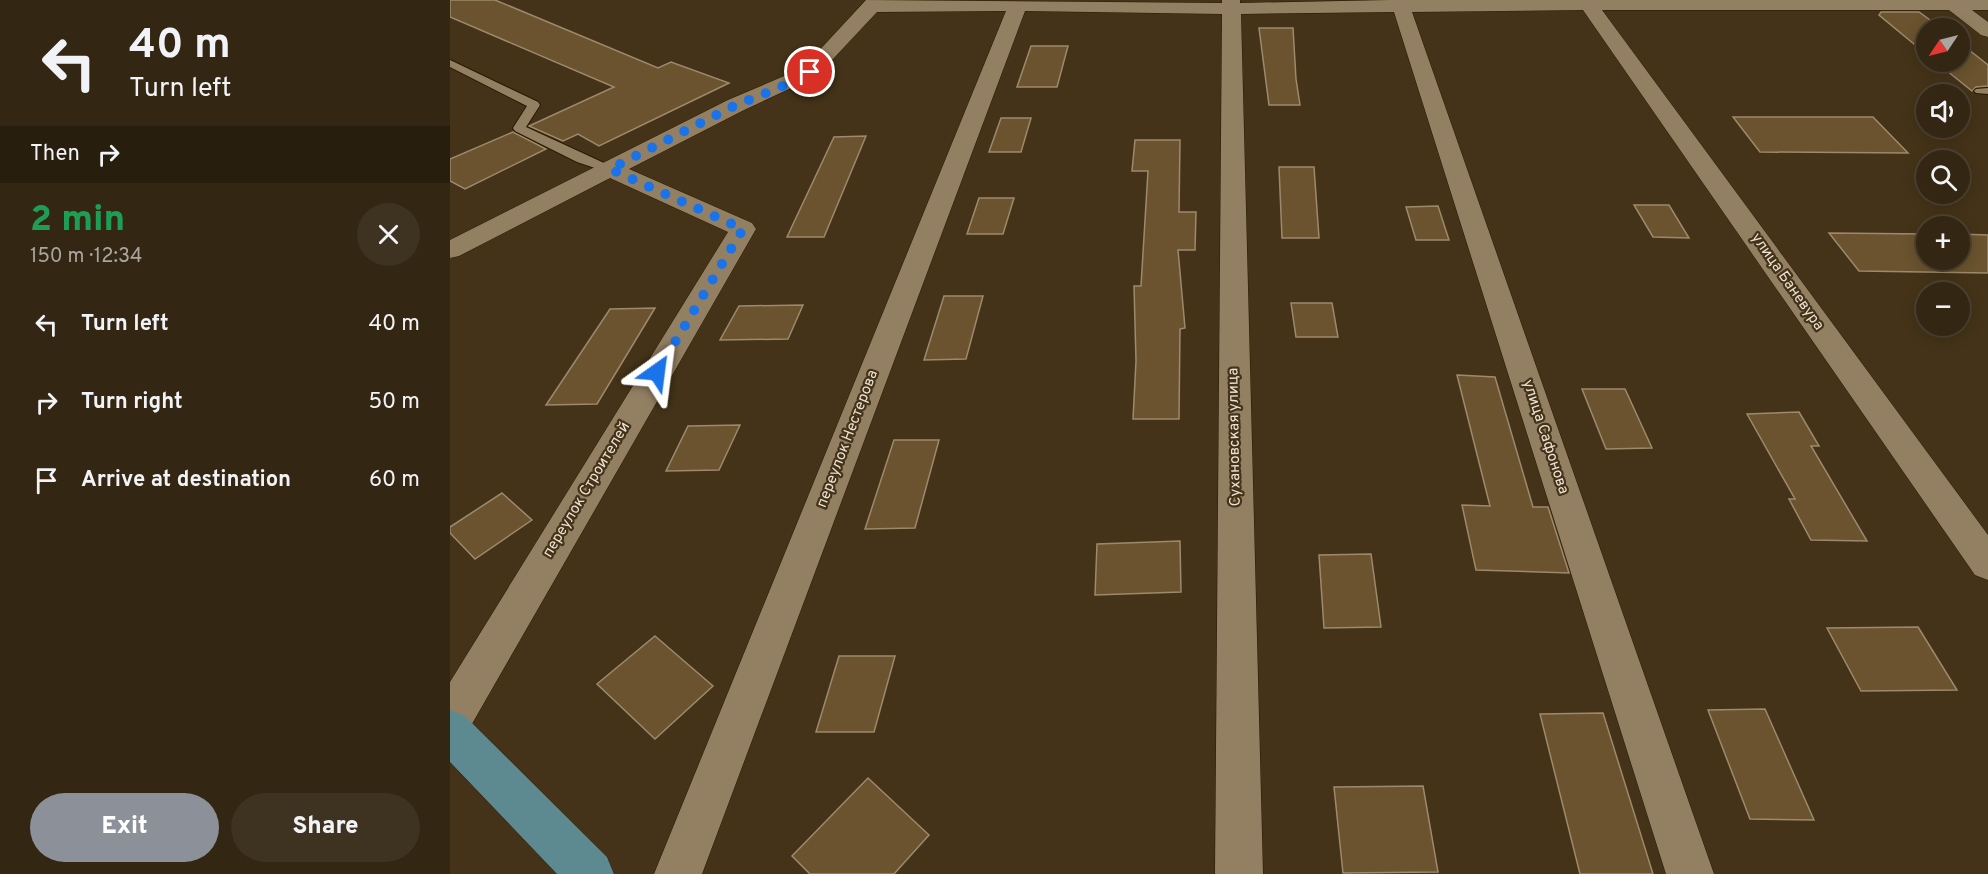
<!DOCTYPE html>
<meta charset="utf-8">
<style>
body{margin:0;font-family:Overpass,sans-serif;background:#3e3220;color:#f1f3f6;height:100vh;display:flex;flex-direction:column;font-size:22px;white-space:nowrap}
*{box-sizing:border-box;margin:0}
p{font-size:20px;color:#a9a59f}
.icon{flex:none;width:33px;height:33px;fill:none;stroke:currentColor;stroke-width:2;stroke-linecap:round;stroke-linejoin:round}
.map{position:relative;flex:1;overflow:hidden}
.drawer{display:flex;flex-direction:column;background:#332612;width:450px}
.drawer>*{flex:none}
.hud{background:#332612;color:#f1f3f6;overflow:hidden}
.needle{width:39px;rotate:235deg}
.fabs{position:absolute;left:1466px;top:18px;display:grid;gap:12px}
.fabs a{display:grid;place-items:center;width:54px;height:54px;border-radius:50%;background:#332612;box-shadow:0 3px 15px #0003,0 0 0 2px #4e4332;font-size:30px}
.pin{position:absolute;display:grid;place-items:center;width:51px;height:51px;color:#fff;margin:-26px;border:3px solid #fff;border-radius:50%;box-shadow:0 2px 6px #0007}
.me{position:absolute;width:66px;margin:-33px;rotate:31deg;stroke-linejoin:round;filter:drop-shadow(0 0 4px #0008)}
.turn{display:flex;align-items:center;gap:21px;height:126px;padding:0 30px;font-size:27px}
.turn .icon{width:78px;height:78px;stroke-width:2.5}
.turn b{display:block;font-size:42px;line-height:51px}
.then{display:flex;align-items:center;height:57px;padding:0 30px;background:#0003;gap:12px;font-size:22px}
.round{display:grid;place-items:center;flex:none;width:63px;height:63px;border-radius:32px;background:#3e3220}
.headline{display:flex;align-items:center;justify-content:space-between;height:102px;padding:0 30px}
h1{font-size:36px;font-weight:800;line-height:45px;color:#1e9e55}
.button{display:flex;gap:12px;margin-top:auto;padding:12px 30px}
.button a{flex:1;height:69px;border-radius:36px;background:#8c9099;color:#fff;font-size:24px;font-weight:800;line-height:69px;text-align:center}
.button a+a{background:#3e3220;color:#f1f3f6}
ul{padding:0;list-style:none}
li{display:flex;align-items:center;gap:18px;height:78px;padding:0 30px}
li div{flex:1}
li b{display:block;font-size:22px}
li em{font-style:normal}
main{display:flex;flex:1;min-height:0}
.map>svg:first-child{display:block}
</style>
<main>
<section class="drawer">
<div class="hud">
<div class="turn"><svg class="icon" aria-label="left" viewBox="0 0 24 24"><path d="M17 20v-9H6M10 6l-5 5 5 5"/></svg><div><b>40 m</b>Turn left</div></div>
<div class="then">Then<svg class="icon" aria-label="right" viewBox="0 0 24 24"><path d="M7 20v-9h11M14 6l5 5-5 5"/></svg></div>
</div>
<div class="headline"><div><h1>2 min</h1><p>150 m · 12:34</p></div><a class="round"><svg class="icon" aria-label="close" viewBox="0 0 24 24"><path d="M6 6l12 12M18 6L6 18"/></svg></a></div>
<ul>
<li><svg class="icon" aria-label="left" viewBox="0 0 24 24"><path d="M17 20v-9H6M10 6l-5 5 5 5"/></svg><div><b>Turn left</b></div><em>40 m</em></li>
<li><svg class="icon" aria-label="right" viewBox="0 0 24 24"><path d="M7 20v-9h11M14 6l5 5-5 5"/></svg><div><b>Turn right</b></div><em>50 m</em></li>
<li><svg class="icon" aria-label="arrive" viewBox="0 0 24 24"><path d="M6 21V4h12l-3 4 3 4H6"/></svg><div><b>Arrive at destination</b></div><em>60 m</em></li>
</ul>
<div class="button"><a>Exit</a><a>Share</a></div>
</section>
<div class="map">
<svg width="1538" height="874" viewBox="0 0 1538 874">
<rect width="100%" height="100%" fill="#443318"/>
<g fill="#6a532e" stroke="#9d8a6d" stroke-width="1.5">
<path d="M0,0H45L208,68L221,62L279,83L149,146L128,134L113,141L79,126L164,87L0,17Z"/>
<path d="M1431,12H1469L1491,28H1476V54L1429,15Z"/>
<path d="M809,28H843L846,79L850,105H819Z"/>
<path d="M1509,42L1538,65V86L1526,87L1522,91L1486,62H1509Z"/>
<path d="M581,46H618L607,87H567Z"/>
<path d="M1283,117H1423L1458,153L1310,152Z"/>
<path d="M551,118H581L571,152H539Z"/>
<path d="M63,132L96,149L15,189L0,181V159Z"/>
<path d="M416,136L374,237H337L384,137Z"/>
<path d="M685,140H730L729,212H746L745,250H728L735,328L730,329L729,419H683L686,361L684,286H691L698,171H682Z"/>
<path d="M829,167H864L869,238H832Z"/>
<path d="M529,198H564L553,234H517Z"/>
<path d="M1184,205H1219L1239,238L1203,237Z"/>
<path d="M988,206L999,240H966L956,207Z"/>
<path d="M1379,233L1476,234V260H1509V234L1538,235V273L1409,271Z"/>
<path d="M494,296H533L516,359L474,360Z"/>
<path d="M841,303H882L888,337H846Z"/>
<path d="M353,305L338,339L270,340L289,306Z"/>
<path d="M205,308L147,404L96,405L160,309Z"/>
<path d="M1007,375L1045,377L1083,507H1098L1119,573L1026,570L1012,505L1040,506Z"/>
<path d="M1132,389H1175L1202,448L1156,449Z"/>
<path d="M1349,412L1369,446H1361L1417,541L1361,540L1339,499H1345L1297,414Z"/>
<path d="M290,425L269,470L216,471L238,426Z"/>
<path d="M444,440H489L465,528L415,529Z"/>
<path d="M52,493L82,520L25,559L0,533V527Z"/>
<path d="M730,541L731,592L645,595L647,544Z"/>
<path d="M921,554L931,627L874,628L869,555Z"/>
<path d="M1468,627L1507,690L1411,691L1377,628Z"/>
<path d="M205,636L263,686L205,739L147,684Z"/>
<path d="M389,656H445L424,732H366Z"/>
<path d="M1315,709L1330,743L1364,820L1300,819L1258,710Z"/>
<path d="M1153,713L1203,874H1130L1090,714Z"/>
<path d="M418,778L479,835L444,874H360L342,856Z"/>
<path d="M973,786L988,872L893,873L884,787Z"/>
</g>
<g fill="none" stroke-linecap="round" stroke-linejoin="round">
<g stroke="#2a1a01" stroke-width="2">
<g id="lane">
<path d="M0,60L88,102L90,105L76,127L167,169L160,173L127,162L65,131L63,128L77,106L0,67Z"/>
<path d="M1538,88V94L1526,93L1524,91L1526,89Z"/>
</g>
</g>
<g stroke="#2a1a01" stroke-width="1">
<path id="street" d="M416,0L772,3V0H790V3L940,0H1538V10H1522L1538,22V37L1531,35L1499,10H1152L1538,535V580L1525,575L1133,10L962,12L1264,874H1216L944,12L791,14L813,874H765L772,14L575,11L252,874H204L556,11L427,12L367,76L294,110L179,169L302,223L306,229L15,736L0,742V682L278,232L160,178L9,256L0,258V240L278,100L353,68Z"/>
</g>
<g stroke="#2a1a01" stroke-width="1">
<path id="primary" d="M0,710L15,716L157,857L164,874H107L0,762Z"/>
</g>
<use href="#lane" fill="#938063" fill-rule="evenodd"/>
<use href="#street" fill="#938063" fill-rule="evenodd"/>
<use href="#primary" fill="#5d8991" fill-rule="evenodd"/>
</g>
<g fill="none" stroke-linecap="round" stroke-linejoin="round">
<path stroke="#1a73e8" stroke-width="10" stroke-dasharray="0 18" d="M207,372L293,229L160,169L286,105L329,88L360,72"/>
</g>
<g text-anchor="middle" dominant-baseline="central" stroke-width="4.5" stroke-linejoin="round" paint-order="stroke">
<g font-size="15" fill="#ece1d2" stroke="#443318">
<text transform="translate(1337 282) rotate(55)">улица Баневура</text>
<text transform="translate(785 437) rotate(-91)">Сухановская улица</text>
<text transform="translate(1095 437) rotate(72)">улица Сафонова</text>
<text transform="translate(398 439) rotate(-69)">переулок Нестерова</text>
<text transform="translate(137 490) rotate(-59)">переулок Строителей</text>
</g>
</g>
</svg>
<div class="fabs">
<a><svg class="needle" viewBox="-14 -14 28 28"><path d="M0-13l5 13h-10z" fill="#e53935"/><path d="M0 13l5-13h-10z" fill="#a9a59f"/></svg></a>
<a><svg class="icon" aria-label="sound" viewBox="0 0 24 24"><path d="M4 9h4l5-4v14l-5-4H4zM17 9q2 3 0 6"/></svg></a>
<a><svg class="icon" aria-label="search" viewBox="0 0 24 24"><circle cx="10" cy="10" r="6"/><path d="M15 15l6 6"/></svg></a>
<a>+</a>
<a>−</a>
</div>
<div class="pin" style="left:360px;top:72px;background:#d93025"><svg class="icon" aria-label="arrive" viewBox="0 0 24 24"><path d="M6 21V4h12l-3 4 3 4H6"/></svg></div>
<svg class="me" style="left:207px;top:372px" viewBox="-20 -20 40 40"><path d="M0-17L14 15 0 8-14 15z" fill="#1a73e8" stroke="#fff" stroke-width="4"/></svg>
</div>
</main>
